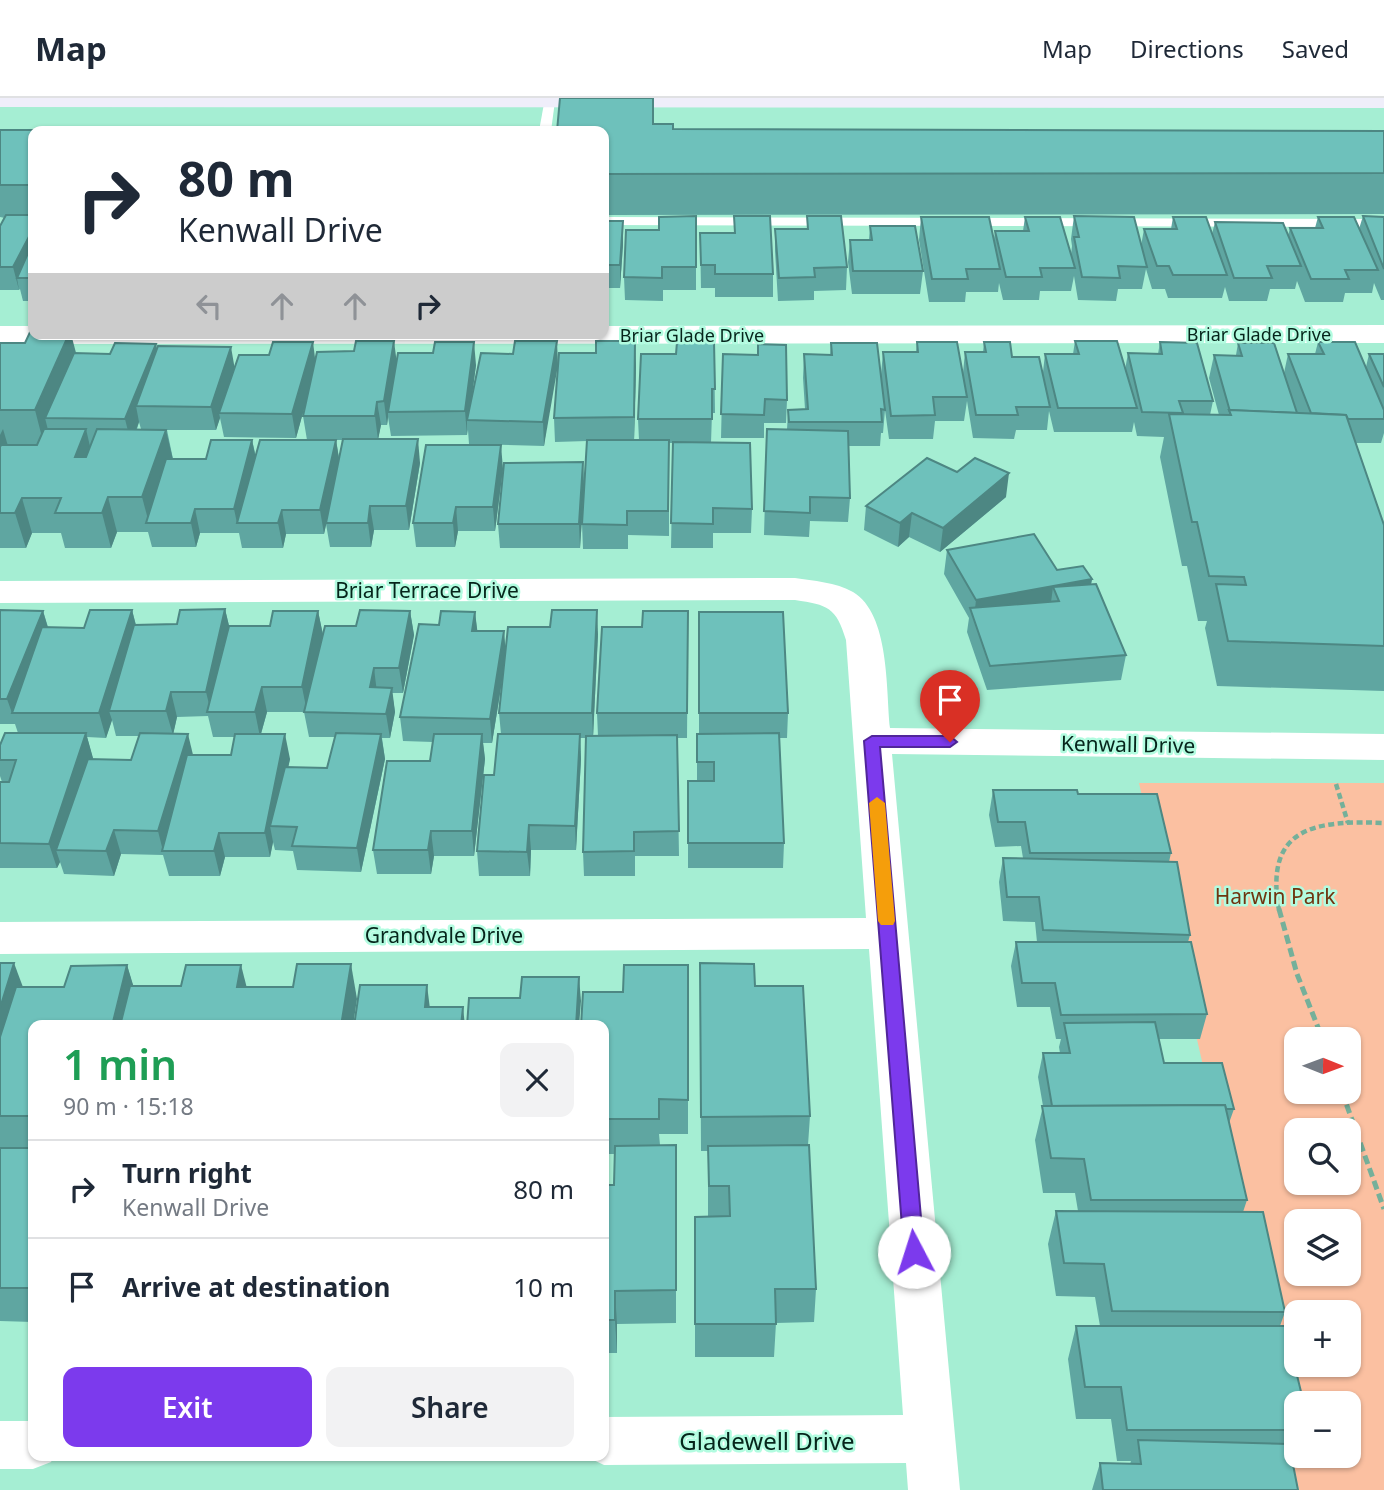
<!DOCTYPE html>
<meta charset="utf-8">
<style>
body{margin:0;font-family:"Noto Sans",sans-serif;background:#f2f2f3;color:#1f2937;height:100vh;display:flex;flex-direction:column;font-size:26px;white-space:nowrap}
*{box-sizing:border-box;margin:0}
p{font-size:23px;color:#747a83}
.icon{flex:none;width:38px;height:38px;fill:none;stroke:currentColor;stroke-width:2;stroke-linecap:round;stroke-linejoin:round}
.map{position:relative;flex:1;overflow:hidden}
.side{position:absolute;left:28px;top:922px;width:581px;height:441px;display:flex;flex-direction:column;background:#fff;border-radius:14px;box-shadow:0 2px 5px #0004}
.side>*{flex:none}
.top-card{position:absolute;left:28px;top:28px;width:581px;height:214px;border-radius:14px;box-shadow:0 2px 5px #0004;background:#fff;color:#1f2937;overflow:hidden}
.needle{width:46px;rotate:91deg}
.controls{position:absolute;left:1284px;top:929px;display:grid;gap:14px}
.controls a{display:grid;place-items:center;width:77px;height:77px;border-radius:14px;background:#fff;box-shadow:0 2px 5px #0004;font-size:35px}
.pin{position:absolute;display:grid;place-items:center;width:60px;height:60px;color:#fff;margin:-72px -30px;border-radius:50% 50% 50% 0;rotate:-45deg;box-shadow:0 0 7px #0007}
.pin .icon{rotate:45deg}
.me{position:absolute;width:77px;margin:-38px;rotate:355deg;stroke-linejoin:round;filter:drop-shadow(0 0 5px #0008)}
.turn{display:flex;align-items:center;gap:24px;height:147px;padding:0 35px;font-size:32px}
.turn .icon{width:91px;height:91px;stroke-width:2.5}
.turn b{display:block;font-size:49px;line-height:60px}
.lanes{display:flex;align-items:center;height:66px;padding:0 35px;background:#0003;justify-content:center;gap:35px;direction:ltr}
.lanes .off{opacity:.35}
.round{display:grid;place-items:center;flex:none;width:74px;height:74px;border-radius:14px;background:#f2f2f3}
.head{display:flex;align-items:center;justify-content:space-between;height:119px;padding:0 35px}
h1{font-size:42px;font-weight:600;line-height:52px;color:#1e9e55}
.cta{display:flex;gap:14px;margin-top:auto;padding:14px 35px}
.cta a{flex:1;height:80px;border-radius:14px;background:#7c3aed;color:#fff;font-size:28px;font-weight:600;line-height:80px;text-align:center}
.cta a+a{background:#f2f2f3;color:#1f2937}
ul{padding:0;list-style:none}
li{display:flex;align-items:center;gap:21px;height:98px;padding:0 35px;border-top:2px solid #e0e1e3}
li div{flex:1}
li b{display:block;font-size:26px}
li em{font-style:normal}
header{display:flex;align-items:center;gap:42px;box-sizing:border-box;height:98px;padding:0 35px;background:#fff;border-bottom:2px solid #e0e1e3}
header strong{font-size:33px}
nav{display:flex;gap:38px;margin-inline-start:auto;font-size:24px}
.map>svg:first-child{display:block}
</style>
<header>
<strong>Map</strong>
<nav><a>Map</a><a>Directions</a><a>Saved</a></nav>
</header>
<div class="map">
<svg width="1384" height="1392" viewBox="0 0 1384 1392">
<rect width="100%" height="100%" fill="#a5eed3"/>
<path fill="#fbc0a1" fill-rule="evenodd" d="M1139,685H1384V1392H1299ZM1297,942H1349V994H1297ZM1297,1032H1349V1085H1297ZM1297,1124H1349V1176H1297ZM1297,1214H1349V1267H1297ZM1297,1306H1349V1358H1297Z"/>
<g fill="none" stroke-linecap="round" stroke-linejoin="round">
<g stroke="#74b09a" stroke-width="4.5" stroke-dasharray="6 3.5" stroke-linecap="butt">
<path d="M1336,686L1348,725"/>
<path d="M1279,812C1264,729 1315,722 1384,725"/>
</g>
<g stroke="#74b09a" stroke-width="5" stroke-dasharray="9 4.5" stroke-linecap="butt">
<path d="M1279,811L1297,876L1323,942"/>
<path d="M1342,994L1384,1111"/>
</g>
<g fill="#fff" fill-rule="evenodd">
<path d="M545,0H552L555,3L551,33H539Z"/>
<path d="M604,119L1384,121V129L604,127Z"/>
</g>
<g fill="#fff" fill-rule="evenodd">
<path d="M1384,227V245L0,246V228H33V236H604V228Z"/>
<path d="M795,480C813,483 836,484 853,494C890,516 886,592 890,630L1384,636V662L892,656L960,1392H908L906,1365L604,1367L585,1358H604V1319L903,1317L869,851L0,856V824L866,820L846,542C836,509 828,507 795,502L0,505V483Z"/>
<path d="M0,1323H33V1358H54L51,1364L33,1371H0Z"/>
</g>
<path fill="#efeefa" fill-rule="evenodd" d="M0,0H1384V10L0,9Z"/>
</g>
<g fill="#5fa6a1" fill-rule="evenodd">
<path d="M654,26L673,31L1384,33V116L604,117V33Z"/>
<path d="M0,32H61V33H33V203H23L20,191L19,192H0V128L5,120L0,119Z"/>
<path d="M696,118V192H663V203L625,202L624,179L659,132Z"/>
<path d="M734,118L773,176V199H715V190H701L700,135H734Z"/>
<path d="M807,118L847,169L846,192L814,193V202L778,203L775,153V131H807Z"/>
<path d="M1074,118L1141,148L1144,131H1171L1173,119L1212,136L1215,124L1288,138L1290,130H1315L1318,119L1359,131L1363,118L1384,119V202H1381L1374,185L1372,195H1345L1343,204H1305L1297,183L1295,191H1270L1267,203H1229L1225,189L1222,200H1168L1165,191H1152L1146,171L1142,191H1118L1116,203L1078,202L1074,178L1071,193H1040L1039,202H1003L999,185L998,194H966L965,204H929L919,142L921,119L994,141L995,133H1023L1025,119L1071,157L1072,148L1071,141Z"/>
<path d="M604,123H623V146L620,190H604Z"/>
<path d="M870,128L923,173L920,196H852L848,164L850,142H869Z"/>
<path d="M557,243L544,348L469,346L468,332L467,337L391,338L388,319L387,327H381L378,341L420,365L409,432H374L371,449H330L326,426L324,436H286L283,450H242L239,435H200L196,449H152L148,434H117L111,450H65L61,435H32L26,450H0V245L76,255L110,256L157,251L235,268L315,262L397,263L476,267L472,295L513,256ZM305,307L303,318L307,342L256,359L252,342L206,361H173L167,332H216L220,320L224,339L296,340ZM139,324L141,331H137ZM325,342H343L339,361L336,342Z"/>
<path d="M1075,243L1125,272L1128,255L1158,256L1160,244L1213,303L1210,317H1219L1209,280L1214,257H1236L1238,245L1284,275L1288,256H1315L1318,244L1366,269L1369,256H1384V335L1381,345H1356L1384,427V593L1217,588L1205,530L1207,523H1198L1187,468H1182L1160,359L1164,339L1137,338L1134,324L1132,334H1054L1049,313L1047,332H1016L1014,341L973,340L967,303L964,323H935L933,341H889L885,312L883,335H881L880,348H849L850,400L848,424L810,423L809,439L764,437L767,331L787,332L788,312L805,311L803,280L804,256L830,257L831,245L881,277L883,254H916L917,244L963,275L965,254H983L984,244L1043,274L1045,256H1073Z"/>
<path d="M714,244L715,315H712L711,345L752,411L751,435H713V450H671L673,345H669V438L628,437V451H583L582,426L587,343L555,344L554,320L636,267L634,342H639L638,321L676,256Z"/>
<path d="M723,256L787,302L786,325H764V340H721Z"/>
<path d="M583,364L584,388L580,450H500L498,426Z"/>
<path d="M503,371L495,433H458L455,449H416L413,425Z"/>
<path d="M1006,399L940,454L909,439L898,449L864,432L866,408Z"/>
<path d="M947,452L1057,472L1092,481L1091,487L1126,557L1121,582L987,592L967,534L969,520L944,476Z"/>
<path d="M225,511L229,528H270L318,513L323,537L410,513L414,537L403,595H392L395,614L390,640H382L385,661L361,774L297,772L293,753L275,752L273,744L270,759H225L220,778H169L163,757L121,756L114,778L64,776L60,764L57,770H0V684H2L0,678V647L18,635L15,626H0V512L43,513L48,529L84,530L132,512L136,527L177,526ZM267,614H304L309,639H335L327,670L288,669L290,661L261,636ZM208,618L213,639H235L231,657H193L173,636L177,619ZM112,622L116,638H139L131,662L93,661L87,639L106,640Z"/>
<path d="M688,513L687,640H677L679,758H635V778H584L583,754L586,640H580L581,661L576,752H531L530,778H479L477,753L494,677L501,636L499,615L504,571L492,645H483L485,661L474,758H434L431,776H377L373,752L430,663L433,644L403,643L400,619L439,527L475,514L477,533H504L505,554L598,536L593,638H598L597,615L642,529Z"/>
<path d="M699,514L788,615L787,640H779L784,745L783,770H688V683H697V636H699Z"/>
<path d="M993,692L1078,696L1171,755L1169,764L1190,837L1188,844L1207,916L1200,941H1159L1164,965L1234,1011L1229,1025L1247,1102L1243,1114L1285,1214L1280,1228L1297,1306V1358H1298L1296,1364H1292L1298,1392H1092L1100,1365L1130,1366L1131,1363H1117L1111,1321H1076L1068,1261L1076,1228H1100L1095,1199L1056,1198L1048,1146L1056,1113H1078L1075,1095H1043L1035,1042L1043,1008L1038,979L1043,955H1060L1059,949L1061,941H1056L1050,909H1017L1011,868L1016,844H1037L1035,824L1003,823L999,784L1003,760H1023L1021,748L995,749L989,717Z"/>
<path d="M0,865L23,889H64L127,867L133,888L247,889L357,901L33,928V1224L0,1223Z"/>
<path d="M700,865L755,888L810,1018L808,1047L816,1191L814,1224L776,1225L774,1259H695V1119L708,1118V1053H701Z"/>
<path d="M688,867V1036H659L660,1047H676V1225L617,1226V1255H604V1087H614L615,1056H604V928L623,894Z"/>
</g>
<g fill="#4d8783">
<path d="M623,123V146L620,190V167Z"/>
<path d="M33,131V165L17,180L19,192L13,169Z"/>
<path d="M69,236H71L79,266L45,320L49,336L44,347L35,312Z"/>
<path d="M394,243L397,266L388,314V319L387,327L384,303Z"/>
<path d="M557,243L558,267L544,348L543,324Z"/>
<path d="M635,243L636,267L634,343V319Z"/>
<path d="M313,244L316,268L296,340L292,316Z"/>
<path d="M474,244L476,267L469,322H467V337L465,313Z"/>
<path d="M156,246L161,269L136,308L139,324L131,345L125,321Z"/>
<path d="M231,249L235,272L219,315L220,320L216,332L211,309Z"/>
<path d="M377,304L381,327L378,342L375,318Z"/>
<path d="M3,331L13,365L0,394V337Z"/>
<path d="M86,331L94,366L75,359Z"/>
<path d="M166,332L174,366L149,425L142,399Z"/>
<path d="M418,341L420,365L409,432L406,408Z"/>
<path d="M252,342L257,366L237,425L234,411Z"/>
<path d="M336,342L340,366L324,436L320,412Z"/>
<path d="M501,347L503,371L495,433L493,409Z"/>
<path d="M583,364L584,388L580,450L579,426Z"/>
<path d="M1009,375L1006,399L940,454L943,430Z"/>
<path d="M108,399L117,434L111,450L102,415Z"/>
<path d="M22,400L32,435L26,450L15,415Z"/>
<path d="M370,408L374,432L371,449L368,425Z"/>
<path d="M456,409L458,433L455,449L453,425Z"/>
<path d="M195,411L200,435L196,449L191,425Z"/>
<path d="M282,412L286,436L283,450L278,425Z"/>
<path d="M912,415L909,439L898,449L900,425Z"/>
<path d="M1092,481L1087,505L1053,489L1050,512L974,520L976,502Z"/>
<path d="M225,511L231,536L211,614L206,594Z"/>
<path d="M132,512L138,536L109,613L112,622L106,640L99,615Z"/>
<path d="M597,512L598,536L593,640L592,615Z"/>
<path d="M43,513L50,537L12,615L7,601Z"/>
<path d="M318,513L323,537L307,614L302,589Z"/>
<path d="M410,513L414,537L403,595L399,570Z"/>
<path d="M475,514L478,538L472,533Z"/>
<path d="M504,533L506,558L492,645L490,621Z"/>
<path d="M374,570L377,595L370,589Z"/>
<path d="M262,589L267,614L260,639L255,614Z"/>
<path d="M392,590L395,614L390,640L386,616Z"/>
<path d="M171,594L177,619L173,637L166,613Z"/>
<path d="M86,635L93,660L63,752H56L60,764L57,770L49,746Z"/>
<path d="M188,636L194,661L163,753L158,733Z"/>
<path d="M285,636L290,661L276,728H270L273,744L270,759L265,735Z"/>
<path d="M381,636L385,661L361,774L357,750Z"/>
<path d="M482,636L485,661L474,758L472,733Z"/>
<path d="M580,636L581,661L576,752L575,728Z"/>
<path d="M529,727L531,752L530,778L527,754Z"/>
<path d="M114,732L121,756L114,778L106,753Z"/>
<path d="M431,733L434,758L431,776L428,752Z"/>
<path d="M219,735L225,759L220,778L214,753Z"/>
<path d="M14,865L27,900L0,991V910Z"/>
<path d="M351,866L357,901L353,928H341Z"/>
<path d="M127,867L138,903L132,928H112Z"/>
<path d="M241,867L250,902L237,889Z"/>
<path d="M579,879L581,903L579,928H576Z"/>
<path d="M427,887L430,911L425,909Z"/>
<path d="M463,909L465,928H461Z"/>
<path d="M615,1193L617,1226V1255L615,1222Z"/>
</g>
<g fill="#6ec1bb" stroke="#4d8783" stroke-width="2">
<path d="M560,0H653V26H673V31L1384,33V75L604,76V33H557Z"/>
<path d="M283,31L372,33H282Z"/>
<path d="M0,32H61V33H33V87H0Z"/>
<path d="M96,32L185,33H95Z"/>
<path d="M405,32L494,33H405Z"/>
<path d="M6,117H33V131L13,169H0V128Z"/>
<path d="M696,118V169H662V180L624,179L626,132H659V119Z"/>
<path d="M734,118H770L773,176H715V167H701L700,135H735Z"/>
<path d="M807,118H841L847,169L814,170L815,179L779,180L775,131H808Z"/>
<path d="M1074,118L1134,119L1147,169L1118,168L1120,180L1082,179L1074,139H1079Z"/>
<path d="M1363,118L1384,119V171Z"/>
<path d="M921,119H989L1000,171H966L968,181H932Z"/>
<path d="M1025,119H1060L1075,170H1040L1042,179H1006L995,133H1029Z"/>
<path d="M1173,119H1206L1227,177H1173L1169,168H1157L1144,131H1177Z"/>
<path d="M1318,119H1354L1378,172H1345L1349,181H1311L1290,130H1323Z"/>
<path d="M604,123H623L620,167H604Z"/>
<path d="M1215,124L1283,125L1301,168H1267L1272,180H1234Z"/>
<path d="M870,128H915L923,173H853L850,142H872Z"/>
<path d="M33,144V180H17Z"/>
<path d="M31,232H33V236H69L35,312H0V245H25Z"/>
<path d="M356,243H394L384,303L377,304L375,318H303L317,254L354,253Z"/>
<path d="M515,243H557L543,324L467,322L481,255L513,256Z"/>
<path d="M596,243H635L634,319L554,320L559,255H596Z"/>
<path d="M1075,243H1117L1137,310H1058L1045,256H1079Z"/>
<path d="M273,244H313L292,316L219,315L239,257H269Z"/>
<path d="M435,244H474L465,313L388,314L398,255H433Z"/>
<path d="M677,244H714L715,291H712V321H638L641,256H676Z"/>
<path d="M917,244H957L967,299H933L935,317L891,318L883,254H918Z"/>
<path d="M984,244H1010L1012,259H1039L1050,309H1016L1018,317H976L965,254H986Z"/>
<path d="M1160,244L1197,245L1213,303H1179L1183,315L1142,314L1128,255L1162,256Z"/>
<path d="M1318,244H1355L1384,312V321H1348L1346,317L1311,315L1288,256H1324Z"/>
<path d="M115,245L156,246L125,321L45,320L74,255L110,256Z"/>
<path d="M831,245H877L885,312L881,311L882,324H789L788,312L808,311L804,256L832,257Z"/>
<path d="M1238,245H1274L1297,315L1229,312L1231,317L1214,257L1242,258Z"/>
<path d="M758,246L786,247L787,302L765,301L764,317L721,316L723,256L758,257Z"/>
<path d="M158,248L231,249L211,309L136,308Z"/>
<path d="M1369,256H1384V289Z"/>
<path d="M1229,312L1346,317L1384,427V548L1228,543L1216,486L1246,487L1244,479L1209,478L1197,424H1192L1169,316L1231,317Z"/>
<path d="M44,331H86L75,359H86L97,331L166,332L142,399H108L102,415H55L61,400H22L15,415H0V349L1,347H37Z"/>
<path d="M767,331L848,333L850,400L810,399V415L764,413Z"/>
<path d="M343,341H418L406,408H370L368,425H326Z"/>
<path d="M211,342H252L234,411H195L191,425H146L166,361H206Z"/>
<path d="M260,342H336L320,412H282L278,425H237Z"/>
<path d="M587,342H669L668,413H627V427L582,426Z"/>
<path d="M673,344L750,345L752,411L713,410V426L671,425Z"/>
<path d="M426,347H501L493,409H456L453,425H413Z"/>
<path d="M927,360L957,374L975,360L1009,375L943,430L912,415L900,425L866,408Z"/>
<path d="M583,364L579,426H498L504,365Z"/>
<path d="M1034,436L1057,472L1083,468L1092,481L976,502L947,452Z"/>
<path d="M1096,486L1126,557L990,568L970,510L1059,503L1053,489Z"/>
<path d="M225,511L206,594H171L166,613H109L134,527L177,526L180,512Z"/>
<path d="M0,512L43,513L7,601H0Z"/>
<path d="M90,512H132L99,615H12L42,529L84,530Z"/>
<path d="M360,512L410,513L399,570H374L370,589L392,590L386,616L304,614L325,528H356Z"/>
<path d="M552,512H597L592,615H499L508,529H550Z"/>
<path d="M273,513H318L302,589H262L255,614H207L229,528H270Z"/>
<path d="M441,513L475,514L472,533H504L490,621L400,619L419,526L439,527Z"/>
<path d="M643,513H688L687,615H597L602,529H642Z"/>
<path d="M699,514H783L788,615H699Z"/>
<path d="M5,635H86L49,746L0,745V684H9L16,662H0V647Z"/>
<path d="M140,635L188,636L158,733L114,732L106,753L56,752L88,661L131,662Z"/>
<path d="M336,635L381,636L357,750L292,748L297,729L270,728L285,669L327,670Z"/>
<path d="M779,635L784,745H688V683H714V664H697V636Z"/>
<path d="M235,636H285L265,735H219L214,753H162L187,657H231Z"/>
<path d="M434,636H482L472,733H431L428,752H373L387,663H430Z"/>
<path d="M498,636H580L575,728L529,727L527,754L477,753L484,677H494Z"/>
<path d="M677,637L679,733L634,734V753L583,754L586,638Z"/>
<path d="M993,692H1077L1078,696H1157L1171,755H1030L1025,724H998Z"/>
<path d="M1003,760L1177,764L1190,837L1043,832L1039,799H1007Z"/>
<path d="M1016,844H1191L1207,916L1061,917L1055,885H1022Z"/>
<path d="M0,865H14L0,910Z"/>
<path d="M700,865L754,866L755,888H803L810,1018L701,1019Z"/>
<path d="M297,866H351L341,928H120L130,888H181L186,867H241L237,889H293Z"/>
<path d="M127,867L112,928H33V1018H0V939L16,889H64L71,868Z"/>
<path d="M624,867H688V1002L659,1001V1021H604V928H581L583,894H623Z"/>
<path d="M522,879H579L576,928H467L469,900H520Z"/>
<path d="M360,887H427L425,909H463L461,928H354Z"/>
<path d="M1155,924L1164,965H1222L1234,1011H1226L1225,1007L1052,1008L1043,955H1070L1064,925Z"/>
<path d="M1225,1007L1247,1102H1091L1084,1061L1051,1060L1042,1008Z"/>
<path d="M676,1047V1192L615,1193V1222H604V1087H614L615,1048Z"/>
<path d="M809,1047L816,1191H775L776,1226H695V1119L730,1118L729,1088H709L708,1048Z"/>
<path d="M0,1050H33V1181L31,1190H0Z"/>
<path d="M1056,1113L1263,1114L1285,1214L1112,1213L1104,1166L1064,1165Z"/>
<path d="M1076,1228H1285L1304,1306H1297V1332H1127L1121,1289H1085Z"/>
<path d="M1138,1342L1289,1346L1298,1392H1103L1100,1365L1141,1366Z"/>
</g>
<path fill="#7c3aed" stroke="#51269a" stroke-width="2" d="M872,638H950L957,644L950,649H880L924,1154L921,1161L914,1163L907,1161L904,1154L864,643Z"/>
<path fill="#f59e0b" d="M877,699L885,705L895,823L893,827H881L878,823L869,705Z"/>
<g text-anchor="middle" dominant-baseline="central" stroke-width="5" stroke-linejoin="round" paint-order="stroke">
<g font-size="18" fill="#06251b" stroke="#b2fce0">
<text x="1259" y="236">Briar Glade Drive</text>
<text x="692" y="237">Briar Glade Drive</text>
</g>
<g font-size="21" fill="#06251b" stroke="#b2fce0">
<text x="427" y="492">Briar Terrace Drive</text>
<text transform="translate(1128 646) rotate(1)">Kenwall Drive</text>
<text x="444" y="837">Grandvale Drive</text>
</g>
<g font-size="21" fill="#6f3510" stroke="#b2fce0">
<text x="1275" y="798">Harwin Park</text>
</g>
<g font-size="24" fill="#06251b" stroke="#b2fce0">
<text x="767" y="1342">Gladewell Drive</text>
</g>
</g>
</svg>
<div class="controls">
<a><svg class="needle" viewBox="-14 -14 28 28"><path d="M0-13l5 13h-10z" fill="#e53935"/><path d="M0 13l5-13h-10z" fill="#747a83"/></svg></a>
<a><svg class="icon" aria-label="search" viewBox="0 0 24 24"><circle cx="10" cy="10" r="6"/><path d="M15 15l6 6"/></svg></a>
<a><svg class="icon" aria-label="layers" viewBox="0 0 24 24"><path d="M12 4l9 5-9 5-9-5zM3 14l9 5 9-5"/></svg></a>
<a>+</a>
<a>−</a>
</div>
<div class="pin" style="left:950px;top:644px;background:#d93025"><svg class="icon" aria-label="arrive" viewBox="0 0 24 24"><path d="M6 21V4h12l-3 4 3 4H6"/></svg></div>
<svg class="me" style="left:914px;top:1154px" viewBox="-20 -20 40 40"><circle r="19" fill="#fff"/><path d="M0-13L10 11 0 6-10 11z" fill="#7c3aed"/></svg>
<div class="top-card">
<div class="turn"><svg class="icon" aria-label="right" viewBox="0 0 24 24"><path d="M7 20v-9h11M14 6l5 5-5 5"/></svg><div><b>80 m</b>Kenwall Drive</div></div>
<div class="lanes"><svg class="icon off" aria-label="left" viewBox="0 0 24 24"><path d="M17 20v-9H6M10 6l-5 5 5 5"/></svg><svg class="icon off" aria-label="ahead" viewBox="0 0 24 24"><path d="M12 20V5M6 11l6-6 6 6"/></svg><svg class="icon off" aria-label="ahead" viewBox="0 0 24 24"><path d="M12 20V5M6 11l6-6 6 6"/></svg><svg class="icon" aria-label="right" viewBox="0 0 24 24"><path d="M7 20v-9h11M14 6l5 5-5 5"/></svg></div>
</div>
<section class="side">
<div class="head"><div><h1>1 min</h1><p>90 m · 15:18</p></div><a class="round"><svg class="icon" aria-label="close" viewBox="0 0 24 24"><path d="M6 6l12 12M18 6L6 18"/></svg></a></div>
<ul>
<li><svg class="icon" aria-label="right" viewBox="0 0 24 24"><path d="M7 20v-9h11M14 6l5 5-5 5"/></svg><div><b>Turn right</b><p>Kenwall Drive</p></div><em>80 m</em></li>
<li><svg class="icon" aria-label="arrive" viewBox="0 0 24 24"><path d="M6 21V4h12l-3 4 3 4H6"/></svg><div><b>Arrive at destination</b></div><em>10 m</em></li>
</ul>
<div class="cta"><a>Exit</a><a>Share</a></div>
</section>
</div>
